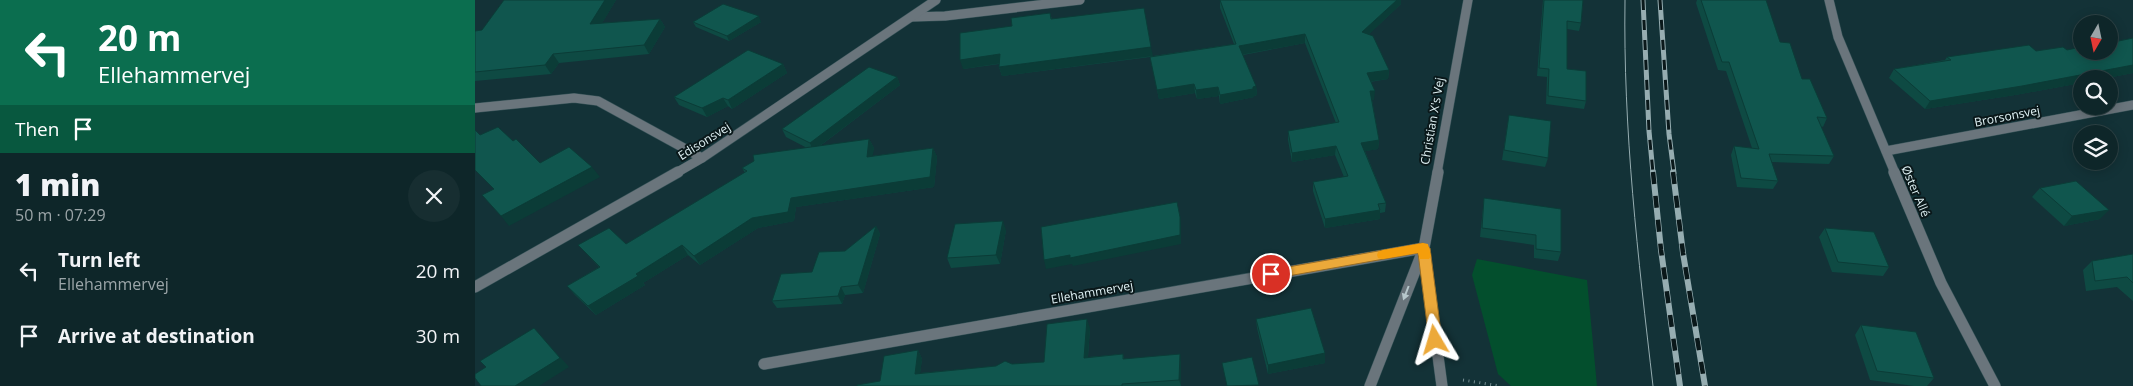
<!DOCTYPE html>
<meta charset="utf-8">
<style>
body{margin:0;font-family:"Open Sans",sans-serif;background:#172e31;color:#f1f3f6;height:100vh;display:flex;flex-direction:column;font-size:19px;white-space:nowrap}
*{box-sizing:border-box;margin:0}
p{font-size:16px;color:#9ba5a8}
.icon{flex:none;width:28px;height:28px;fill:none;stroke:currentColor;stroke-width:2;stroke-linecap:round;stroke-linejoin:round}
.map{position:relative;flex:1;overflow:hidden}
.side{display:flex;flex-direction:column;background:#0e2629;width:475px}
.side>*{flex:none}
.banner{background:#0b6e4f;color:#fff;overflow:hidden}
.needle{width:32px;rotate:189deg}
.buttons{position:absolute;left:1598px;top:15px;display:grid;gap:10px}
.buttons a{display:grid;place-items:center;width:45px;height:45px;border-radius:50%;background:#0e2629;box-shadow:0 2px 12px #0003,0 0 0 1px #2e4346;font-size:25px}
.pin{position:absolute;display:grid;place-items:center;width:42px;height:42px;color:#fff;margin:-21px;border:2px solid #fff;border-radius:50%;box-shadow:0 1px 5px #0007}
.me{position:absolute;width:55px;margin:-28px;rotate:353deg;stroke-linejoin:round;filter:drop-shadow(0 0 4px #0008)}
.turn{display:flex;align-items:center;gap:18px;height:105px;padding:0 15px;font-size:22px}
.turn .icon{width:65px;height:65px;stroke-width:2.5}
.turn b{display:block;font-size:35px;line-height:42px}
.then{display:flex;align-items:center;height:48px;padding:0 15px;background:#0003;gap:10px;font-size:19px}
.round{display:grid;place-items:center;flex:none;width:52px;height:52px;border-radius:26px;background:#172e31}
.headline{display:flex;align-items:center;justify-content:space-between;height:85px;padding:0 15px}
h1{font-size:30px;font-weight:800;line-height:38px}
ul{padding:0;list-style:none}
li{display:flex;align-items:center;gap:15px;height:65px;padding:0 15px}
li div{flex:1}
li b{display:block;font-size:19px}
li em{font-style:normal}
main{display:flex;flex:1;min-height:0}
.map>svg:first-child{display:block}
</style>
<main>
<section class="side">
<div class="banner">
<div class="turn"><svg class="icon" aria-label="left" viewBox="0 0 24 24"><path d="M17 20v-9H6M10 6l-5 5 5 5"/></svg><div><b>20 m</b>Ellehammervej</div></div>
<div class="then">Then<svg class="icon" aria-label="arrive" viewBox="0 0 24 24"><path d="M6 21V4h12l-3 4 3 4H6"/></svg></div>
</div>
<div class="headline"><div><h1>1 min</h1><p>50 m · 07:29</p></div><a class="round"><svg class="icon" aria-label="close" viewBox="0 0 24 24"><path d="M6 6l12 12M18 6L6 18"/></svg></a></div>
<ul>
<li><svg class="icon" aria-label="left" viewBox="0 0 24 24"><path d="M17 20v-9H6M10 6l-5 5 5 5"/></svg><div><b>Turn left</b><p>Ellehammervej</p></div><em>20 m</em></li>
<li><svg class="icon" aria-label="arrive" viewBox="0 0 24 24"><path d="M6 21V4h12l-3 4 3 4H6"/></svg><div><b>Arrive at destination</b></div><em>30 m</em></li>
</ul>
</section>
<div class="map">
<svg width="1658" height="386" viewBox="0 0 1658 386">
<rect width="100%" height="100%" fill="#133237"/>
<path fill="#034f2d" d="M1002,259L1112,280L1122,386H1036L1023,374L997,275Z"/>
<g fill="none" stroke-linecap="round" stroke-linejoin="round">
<g stroke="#345156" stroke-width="10">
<g id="minor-far1">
<path d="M1354,0L1363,37L1420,173"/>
<path d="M437,17L470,16L605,0"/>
<path d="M0,108L99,98L123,101L227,158"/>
<path d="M1411,151L1658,105"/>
<path d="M201,173L227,158L461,0"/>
</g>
</g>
<g stroke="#345156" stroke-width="12">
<g id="minor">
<path d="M1419,172L1466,283L1520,386"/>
<path d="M0,287L203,172"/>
<path d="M289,364L949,248"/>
</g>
</g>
<g stroke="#345156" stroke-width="10">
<path id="tertiary-far1" d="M962,173L993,0"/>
</g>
<g stroke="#345156" stroke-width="12">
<g id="tertiary">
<path d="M949,251L967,386"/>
<path d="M895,386L949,248L963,172"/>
</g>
</g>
<path stroke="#748d91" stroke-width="3" stroke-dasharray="1 4.5" stroke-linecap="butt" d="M988,380L1025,386"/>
<use href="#minor-far1" stroke="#6a757c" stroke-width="9"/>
<use href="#minor" stroke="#6a757c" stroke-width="11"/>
<use href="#tertiary-far1" stroke="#6a757c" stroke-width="9"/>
<use href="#tertiary" stroke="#6a757c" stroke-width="11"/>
<path stroke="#96adb1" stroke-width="1" d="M1150,0C1148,130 1163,257 1178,386"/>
<g stroke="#96adb1" stroke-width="5">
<g id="rail-far1">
<path d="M1168,0L1174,131L1178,173"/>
<path d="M1185,0L1194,134L1199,173"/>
</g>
</g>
<g stroke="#96adb1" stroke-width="6">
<g id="rail">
<path d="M1178,172L1186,250L1205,386"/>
<path d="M1198,172L1208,253L1230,386"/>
</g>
</g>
<use href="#rail-far1" stroke="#0a181a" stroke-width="3" stroke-dasharray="10" stroke-linecap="butt"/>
<use href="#rail" stroke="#0a181a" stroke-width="4.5" stroke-dasharray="12" stroke-linecap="butt"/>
</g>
<g fill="#0e4a43">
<path d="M29,0H141L127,23L185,19L190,27L174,54L84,63L76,74L0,81V31L7,30Z"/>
<path d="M745,0H926V4L894,34L914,70L913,79L895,82L899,100H897L904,140L903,149L890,151L911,203L910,212L905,213V219L850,228L838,191V182L869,177L860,155L817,162L813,140V131L861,123L830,43L768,55L781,86L782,95L779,96V97L745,104L744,96L722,99L720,93L684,99L675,57L527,76L524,67V64L488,69L537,26L575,13L577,19L678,56L759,44L745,8Z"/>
<path d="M1068,0H1108L1106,23L1104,31L1092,29V69L1111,101L1109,109L1071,104L1072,77L1062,76Z"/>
<path d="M1222,0H1291L1305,42L1327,79L1352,118L1348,127L1346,126L1359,156L1354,164L1296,162L1303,181L1298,189L1262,187L1256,155L1259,146L1277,148L1251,71L1243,70L1221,3Z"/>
<path d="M218,22H286L254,41L221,27Z"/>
<path d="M1658,38V73L1627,79H1606V83L1540,95L1450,109L1414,78L1419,69L1470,60L1472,57L1561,51L1592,50Z"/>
<path d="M308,64L312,73L257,109L253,106L232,117L204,105L199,97Z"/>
<path d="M422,77L425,85L345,146L394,139L399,148L397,156L458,148L462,157L459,187L321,207L319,221L283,228L225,265L213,255L168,283L170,285L121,315L100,295L92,286L124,267L103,245L151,244L270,173L267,168L332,148L311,137L307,129Z"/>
<path d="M1034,115L1073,158L1070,167L1027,160Z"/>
<path d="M1565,188L1625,219L1589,226L1557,197Z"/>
<path d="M1009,198L1086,252L1083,261L1059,258V245L1005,237L1008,208Z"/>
<path d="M401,226L405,234L388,293L370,295L367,304L302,308L297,301L337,272L370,251Z"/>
<path d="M1350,228L1414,267L1408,276L1357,272L1344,237Z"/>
<path d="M531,230L525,264L476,268L472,258Z"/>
<path d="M1658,254V301L1642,287L1611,291L1608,270L1617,261Z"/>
<path d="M781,319L850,353V363L793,374L782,328Z"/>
<path d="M1386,325L1459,378L1452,386H1439L1395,380L1380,335Z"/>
<path d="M615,328L613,357L648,354L649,359L706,362V386H382L405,381L443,350L447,359L445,373L569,362Z"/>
</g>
<g fill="#0b3c37">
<path d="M130,0H141L121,33L115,24Z"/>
<path d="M922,0H926V4L887,41V32Z"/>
<path d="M284,16L286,22L254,41L252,36Z"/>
<path d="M185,19L190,27L174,54L169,45Z"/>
<path d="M830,34V43L765,55L764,46Z"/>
<path d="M676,47L678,56L527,76L524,67Z"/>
<path d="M78,54L84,63L76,74L70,65Z"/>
<path d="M525,54L527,63L488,69L485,60Z"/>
<path d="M308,64L312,73L257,109L253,100Z"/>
<path d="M1658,65V73L1627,79H1606V83L1540,95L1450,109L1455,101Z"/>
<path d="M914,70L913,79L891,82L892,73Z"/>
<path d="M422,77L425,85L338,151L335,143Z"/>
<path d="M719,84L720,93L684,99L682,90Z"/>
<path d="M781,86L782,95L779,96V97L745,104V95Z"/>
<path d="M743,87L744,96L722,99L721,90Z"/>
<path d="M895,91H900L899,100H895Z"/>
<path d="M248,98L253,106L232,117L227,108Z"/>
<path d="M394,139L399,148L396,167L392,157Z"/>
<path d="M904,140L903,149L886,152V143Z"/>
<path d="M861,146L860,155L817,162V153Z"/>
<path d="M458,148L462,157L459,187L321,207L319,221L283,228L225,265L219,256L277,218L316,198Z"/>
<path d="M117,167L125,177L34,226L26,216Z"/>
<path d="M905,210V219L850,228V219Z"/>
<path d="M1634,210L1625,219L1589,226L1597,216Z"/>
<path d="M705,217L706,225V244L598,266L597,264L571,269L569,260Z"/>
<path d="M528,221L531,230L525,264L521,255Z"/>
<path d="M401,226L405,234L388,293L383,285Z"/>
<path d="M207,245L213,255L168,283L170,285L121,315L113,306L161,274Z"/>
<path d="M366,287L370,295L367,304L363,296Z"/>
<path d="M612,319L615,328L612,367L609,358Z"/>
<path d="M59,328L94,367L64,386H40Z"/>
<path d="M443,350L447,359L444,383L440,374Z"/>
<path d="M850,353V363L793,374V365Z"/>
<path d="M705,354L706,362V386L704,380Z"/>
</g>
<g fill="#10564e" stroke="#0b3c37">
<path d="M29,0H130L115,24L185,19L169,45L78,54L70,65L0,72V31L7,30Z"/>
<path d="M745,0H922L887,32L898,36L914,70L892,73L900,91H895L904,140L886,143L911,203L903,204L905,210L850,219L838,182L873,176L861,146L817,153L813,131L864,122L830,34L764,46L781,86L778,87V89L745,95L743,87L721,90L719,84L682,90L675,57L761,44Z"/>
<path d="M1069,0H1108L1106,23L1092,21V69L1111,71V101L1073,96L1074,69L1064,68Z"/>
<path d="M1226,0H1291L1305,42L1315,43L1327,79H1335L1352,118L1342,117L1359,156L1294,154L1303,181L1266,178L1259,146L1284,149L1254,62H1247Z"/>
<path d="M248,4L284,16L252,36L218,22Z"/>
<path d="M669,8L676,47L524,67L525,54L485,60V33L537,26L536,18L575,13L576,19Z"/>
<path d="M1658,38V65L1547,86L1455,101L1419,69L1476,60L1472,57L1554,45L1561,51L1588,47L1592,50L1606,47V51H1634V43Z"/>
<path d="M273,50L308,64L253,100L248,98L227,108L199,97Z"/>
<path d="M394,67L422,77L335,143L307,129Z"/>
<path d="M1034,115L1076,121L1073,158L1029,150Z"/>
<path d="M23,127L38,141L41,139L65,163L94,147L117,167L26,216L7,195L19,189L0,170V130L5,135Z"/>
<path d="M394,139L392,157L458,148L455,177L316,198L313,212L277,218L219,256L207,245L161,274L163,276L113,306L92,286L125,267L103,245L134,228L151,244L272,171L267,168L279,161L278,155Z"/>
<path d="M1601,181L1634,210L1597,216L1565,188Z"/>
<path d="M1009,198L1086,209V252L1061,249V235L1007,228Z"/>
<path d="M702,202L705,217V235L595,258V255L569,260L566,227Z"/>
<path d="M528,221L521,255L472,258L480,224Z"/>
<path d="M401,226L383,285L366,287L363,296L297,301L306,274L337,272L344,252L370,251Z"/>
<path d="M1350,228L1399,232L1414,267L1363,262Z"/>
<path d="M1658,254V283L1652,277L1620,281L1617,261Z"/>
<path d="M836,308L850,353L793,365L781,319Z"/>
<path d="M612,319L609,358L648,354V359L705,354L704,380L647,384V386H382V385L405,381L409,356L443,350L440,374L521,366L530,361L537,364L569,362L572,324Z"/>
<path d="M1386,325L1441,332L1459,378L1402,371Z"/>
<path d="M59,328L85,358L40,386H6L0,378V374L11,367L5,361Z"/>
<path d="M777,357L784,385L752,386L747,363Z"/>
</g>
<defs><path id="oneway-solid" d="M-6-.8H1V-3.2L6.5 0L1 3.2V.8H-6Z" transform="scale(1.25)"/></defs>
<use fill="#b7c7cb" href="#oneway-solid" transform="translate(931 293) rotate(111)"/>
<path fill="#eca93a" stroke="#996e26" d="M948,243L955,248L967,340L965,343L960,345L956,343L954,340L943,253L796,279L792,278L790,274L792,271L796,270Z"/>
<path fill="#f59e0b" d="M948,243L953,244L956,256L954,259H945L943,253L908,259L903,258L902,255L903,252L908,250Z"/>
<g text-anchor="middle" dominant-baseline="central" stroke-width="4" stroke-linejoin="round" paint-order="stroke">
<g font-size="12" fill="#e1f3f6" stroke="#0a181a">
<text transform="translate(1532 116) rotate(-11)">Brorsonsvej</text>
<text transform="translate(957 121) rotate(-80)">Christian X's Vej</text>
<text transform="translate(229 141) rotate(-32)">Edisonsvej</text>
<text transform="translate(1441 191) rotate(67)">Øster Allé</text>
<text transform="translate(617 292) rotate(-10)">Ellehammervej</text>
</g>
</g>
</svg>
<div class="buttons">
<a><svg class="needle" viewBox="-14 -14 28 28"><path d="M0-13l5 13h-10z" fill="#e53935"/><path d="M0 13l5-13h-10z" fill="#9ba5a8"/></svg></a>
<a><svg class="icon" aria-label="search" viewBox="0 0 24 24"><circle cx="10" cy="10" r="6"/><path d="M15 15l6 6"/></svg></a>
<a><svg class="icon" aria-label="layers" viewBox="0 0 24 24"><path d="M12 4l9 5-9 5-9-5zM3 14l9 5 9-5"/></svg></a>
</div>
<div class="pin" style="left:796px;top:274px;background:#d93025"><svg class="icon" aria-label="arrive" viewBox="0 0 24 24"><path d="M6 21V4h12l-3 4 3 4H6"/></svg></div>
<svg class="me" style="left:960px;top:340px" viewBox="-20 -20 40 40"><path d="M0-17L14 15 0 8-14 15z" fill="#eca93a" stroke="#fff" stroke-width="4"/></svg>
</div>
</main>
